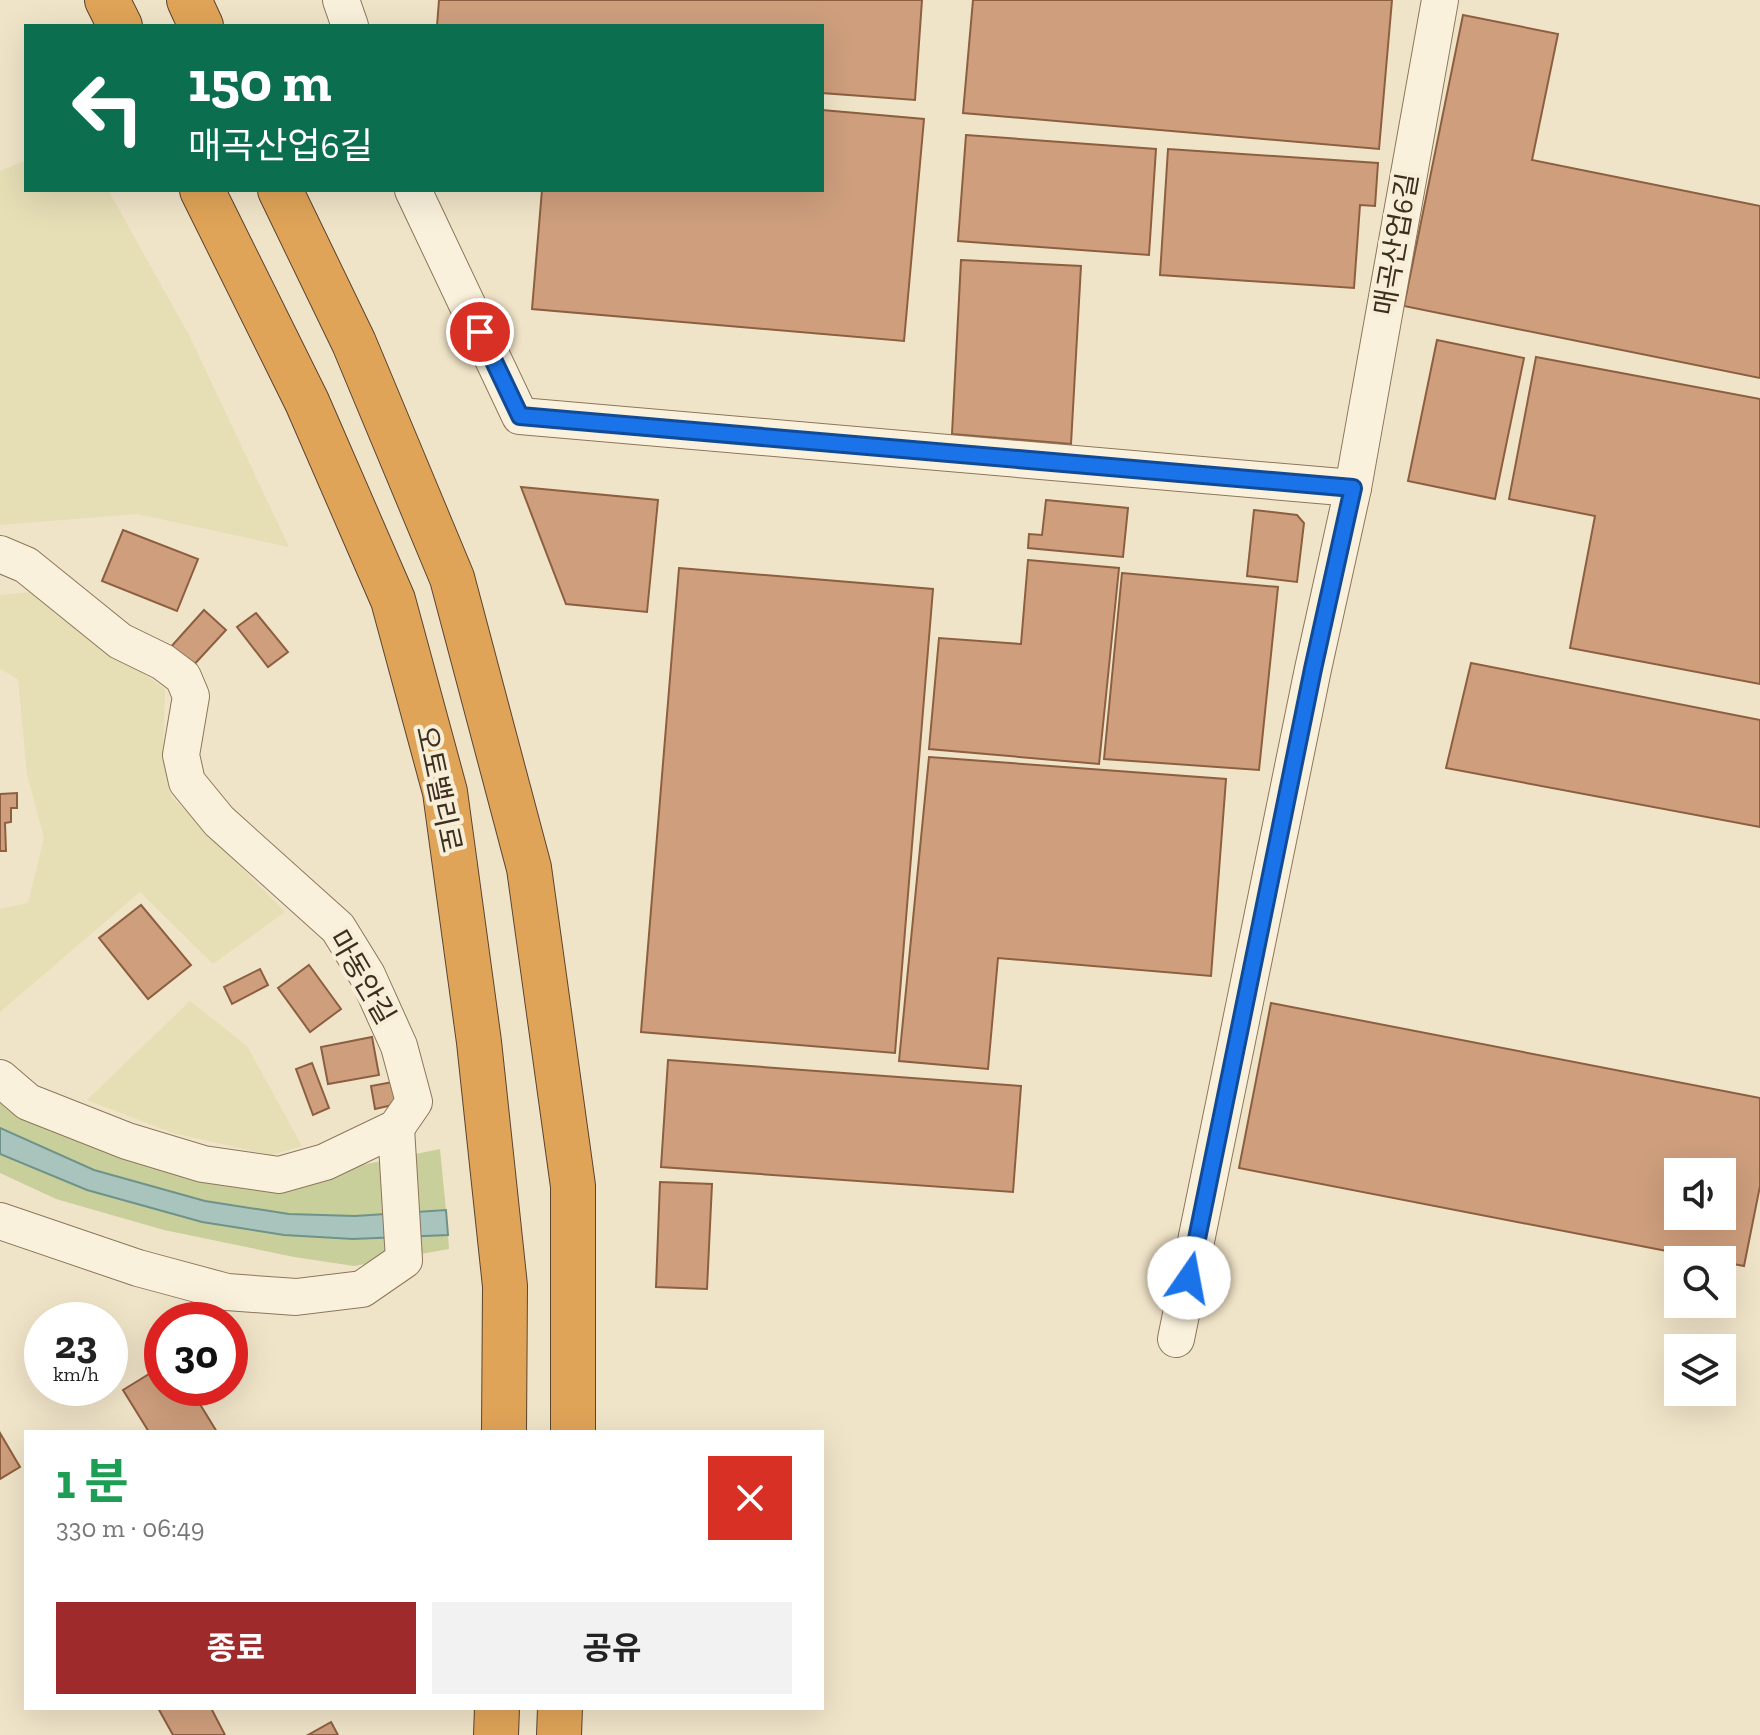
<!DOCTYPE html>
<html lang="ko">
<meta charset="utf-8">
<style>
body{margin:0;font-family:"Zilla Slab","Noto Sans KR",serif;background:#f2f2f2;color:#222;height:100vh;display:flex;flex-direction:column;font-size:30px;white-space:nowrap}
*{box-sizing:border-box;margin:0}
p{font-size:26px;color:#767676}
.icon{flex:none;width:44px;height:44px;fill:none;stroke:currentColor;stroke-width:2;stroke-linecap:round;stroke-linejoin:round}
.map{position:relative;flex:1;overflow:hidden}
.drawer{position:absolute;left:24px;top:1430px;width:800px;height:280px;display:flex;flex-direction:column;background:#fff;border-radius:0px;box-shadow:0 8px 32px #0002}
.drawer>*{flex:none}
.hud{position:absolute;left:24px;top:24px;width:800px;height:168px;border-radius:0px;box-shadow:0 8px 32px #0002;background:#0b6e4f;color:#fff;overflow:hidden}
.fabs{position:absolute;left:1664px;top:1158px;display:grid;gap:16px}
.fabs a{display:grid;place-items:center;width:72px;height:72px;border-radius:0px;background:#fff;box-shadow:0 8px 32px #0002;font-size:40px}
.speed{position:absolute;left:24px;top:1302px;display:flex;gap:16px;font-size:40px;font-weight:700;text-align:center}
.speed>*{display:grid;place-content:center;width:104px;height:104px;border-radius:50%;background:#fff;box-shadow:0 8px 32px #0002;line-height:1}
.speed small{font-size:20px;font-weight:400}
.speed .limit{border:12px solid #d22;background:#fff;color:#111}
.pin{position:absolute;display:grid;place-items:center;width:68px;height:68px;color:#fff;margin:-34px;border:4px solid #fff;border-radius:50%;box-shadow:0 2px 8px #0007}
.me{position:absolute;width:88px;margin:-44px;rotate:12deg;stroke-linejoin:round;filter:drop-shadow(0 0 6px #0008)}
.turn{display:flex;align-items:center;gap:28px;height:168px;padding:0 32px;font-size:36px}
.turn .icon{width:104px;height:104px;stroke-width:2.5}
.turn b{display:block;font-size:56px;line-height:68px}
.round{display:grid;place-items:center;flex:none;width:84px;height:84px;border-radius:0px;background:#f2f2f2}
.overview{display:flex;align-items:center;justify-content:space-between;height:136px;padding:0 32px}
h1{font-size:48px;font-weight:700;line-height:60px;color:#1e9e55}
.action{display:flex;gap:16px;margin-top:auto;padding:16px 32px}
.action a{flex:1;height:92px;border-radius:0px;background:#9e2a2b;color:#fff;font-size:32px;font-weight:700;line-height:92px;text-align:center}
.action a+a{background:#f2f2f2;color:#222}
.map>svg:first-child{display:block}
</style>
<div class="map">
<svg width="1760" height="1735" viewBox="0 0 1760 1735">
<rect width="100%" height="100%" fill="#f0e4c8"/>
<g fill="#e6deb5">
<path d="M26,160V190H108L189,335L289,547L137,514L0,525V171Z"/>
<path d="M31,592L165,689L163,751L171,796L285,912L213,964L140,892L0,1012V909L28,903L44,838L27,774L18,679L0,669V595Z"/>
<path d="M190,1001L247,1046L302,1146L271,1155L173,1133L87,1100Z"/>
</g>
<g fill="#c9cf9b">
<path d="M0,1103L29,1121L81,1138L352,1167L440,1149L446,1210L355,1216L289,1214L205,1201L94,1170L2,1129L0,1128Z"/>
<path d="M0,1154L87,1190L202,1222L353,1239L448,1235L449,1249L354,1266L294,1257L164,1230L56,1199L0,1173Z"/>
</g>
<path fill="#a9c4bc" stroke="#6f938a" stroke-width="2" d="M0,1128L94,1170L205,1201L289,1214L355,1216L446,1210L448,1235L353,1239L284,1235L202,1222L87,1190L0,1154Z"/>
<g fill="#cf9f7d" stroke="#8d5f41" stroke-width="2" fill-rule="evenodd">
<path d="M439,0H922L915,100L822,93V26H437Z"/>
<path d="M973,0H1392L1379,149L963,113Z"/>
<path d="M1463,15L1558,34L1532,160L1760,206V378L1404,306Z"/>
<path d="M822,110L924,119L904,341L532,309L542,190H822Z"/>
<path d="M966,135L1156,149L1149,255L958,241Z"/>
<path d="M1168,149L1378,163L1375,206L1360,205L1354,288L1160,275Z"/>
<path d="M961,260L1081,266L1071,444L952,434Z"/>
<path d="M1437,340L1524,358L1495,499L1408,481Z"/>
<path d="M1536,357L1760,399V684L1570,648L1595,516L1509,499Z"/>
<path d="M521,487L658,500L647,612L566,604Z"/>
<path d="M1046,500L1128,508L1123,557L1028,548L1029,534L1042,535Z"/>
<path d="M1254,510L1297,515L1304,523L1297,582L1247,576Z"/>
<path d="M123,530L198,559L177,611L102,581Z"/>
<path d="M1028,560L1119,568L1099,764L929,749L939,638L1021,644Z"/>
<path d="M679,568L933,589L895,1053L641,1032Z"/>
<path d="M1122,573L1278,587L1259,770L1104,759Z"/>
<path d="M204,610L226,630L190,669L169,649Z"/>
<path d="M256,613L288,652L268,667L237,627Z"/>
<path d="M1471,663L1760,720V827L1446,768Z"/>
<path d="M929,757L1226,779L1211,976L998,958L988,1069L899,1061Z"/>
<path d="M17,793V808H11V822L5,823L6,851H0V794Z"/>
<path d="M141,905L191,965L148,999L99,938Z"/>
<path d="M309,965L341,1009L310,1032L278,988Z"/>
<path d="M260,969L268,985L232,1004L224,987Z"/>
<path d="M1271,1003L1760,1098V1186L1744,1266L1239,1168ZM1678,1172H1722V1216H1678Z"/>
<path d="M372,1037L379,1075L328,1084L321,1047Z"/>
<path d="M668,1060L1021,1086L1013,1192L661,1167Z"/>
<path d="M312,1063L329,1108L313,1115L296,1069Z"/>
<path d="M393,1082L397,1104L375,1109L371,1086Z"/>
<path d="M660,1182L712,1184L707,1289L656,1287Z"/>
<path d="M162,1366V1388H190L217,1432H149L123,1390Z"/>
<path d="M0,1433L20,1467L0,1479Z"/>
<path d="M158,1708H211L225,1735H173Z"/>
<path d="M331,1722L338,1735H308Z"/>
</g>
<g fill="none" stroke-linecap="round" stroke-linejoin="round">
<g stroke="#8d765c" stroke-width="38">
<g id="minor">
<path d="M341,0L350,26"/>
<path d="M413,190L520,416L1353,488"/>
<path d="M0,554L26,565L120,641L163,662L183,677L191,696L181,755L187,782L219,821L338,928L367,975L399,1046L414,1102L396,1128L325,1162L279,1175L203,1164L127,1141L28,1102L0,1078"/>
<path d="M0,1221L138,1268L227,1292L296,1297L362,1289L404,1260L396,1128"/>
<path d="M1176,1339L1313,669L1353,488L1440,0"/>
</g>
</g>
<g stroke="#5b4430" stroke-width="46">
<g id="highway">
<path d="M107,0L120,26"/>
<path d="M189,0L201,26"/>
<path d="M202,190L307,402L393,600L445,792L479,1042L505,1286L504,1432"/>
<path d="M280,190L354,343L452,578L529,868L573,1186V1432"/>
<path d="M496,1735L497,1708"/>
<path d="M559,1735L560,1708"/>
</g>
</g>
<use href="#minor" stroke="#faf1dc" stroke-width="36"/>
<use href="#highway" stroke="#e0a458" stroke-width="44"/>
</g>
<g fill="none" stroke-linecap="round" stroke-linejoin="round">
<g stroke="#114b97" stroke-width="20">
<path id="route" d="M480,332L520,416L1353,488L1313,669L1189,1278"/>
</g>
<use href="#route" stroke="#1a73e8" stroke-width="14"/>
</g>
<g text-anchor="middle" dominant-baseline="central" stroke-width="8" stroke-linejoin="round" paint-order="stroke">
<g font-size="28" fill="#3d2e20" stroke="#f7eed8">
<text transform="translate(1396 244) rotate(-80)">매곡산업6길</text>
<text transform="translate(439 789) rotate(78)">오토밸리로</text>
<text transform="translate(362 977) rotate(60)">마동안길</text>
</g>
</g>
</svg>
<div class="fabs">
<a><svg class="icon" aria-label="sound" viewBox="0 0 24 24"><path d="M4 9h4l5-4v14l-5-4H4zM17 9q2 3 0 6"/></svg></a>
<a><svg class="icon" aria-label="search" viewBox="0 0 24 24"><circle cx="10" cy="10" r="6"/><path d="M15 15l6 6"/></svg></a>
<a><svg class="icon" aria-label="layers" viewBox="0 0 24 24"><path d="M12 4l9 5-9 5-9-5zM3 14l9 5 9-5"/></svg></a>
</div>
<div class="speed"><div>23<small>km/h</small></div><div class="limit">30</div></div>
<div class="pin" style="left:480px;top:332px;background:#d93025"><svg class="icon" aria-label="arrive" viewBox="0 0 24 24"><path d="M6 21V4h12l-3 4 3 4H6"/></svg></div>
<svg class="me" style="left:1189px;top:1278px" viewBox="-20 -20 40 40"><circle r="19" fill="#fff"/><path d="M0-13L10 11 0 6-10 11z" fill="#1a73e8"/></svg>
<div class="hud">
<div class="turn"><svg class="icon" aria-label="left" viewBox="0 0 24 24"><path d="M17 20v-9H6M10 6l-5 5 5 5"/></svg><div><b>150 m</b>매곡산업6길</div></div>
</div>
<section class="drawer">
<div class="overview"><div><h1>1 분</h1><p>330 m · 06:49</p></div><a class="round" style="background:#d93025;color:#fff"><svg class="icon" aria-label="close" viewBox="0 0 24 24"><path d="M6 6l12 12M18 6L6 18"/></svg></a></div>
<div class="action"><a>종료</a><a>공유</a></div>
</section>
</div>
